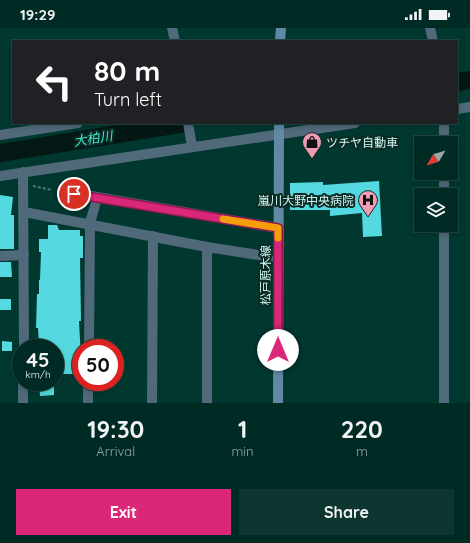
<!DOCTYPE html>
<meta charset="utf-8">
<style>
body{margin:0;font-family:Quicksand,"Noto Sans JP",sans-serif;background:#0e3631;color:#f1f3f6;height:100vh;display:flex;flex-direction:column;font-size:15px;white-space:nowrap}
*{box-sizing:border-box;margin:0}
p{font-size:13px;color:#95a7a6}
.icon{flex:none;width:22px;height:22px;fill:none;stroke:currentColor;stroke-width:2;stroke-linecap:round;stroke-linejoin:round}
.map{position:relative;height:375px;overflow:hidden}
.panel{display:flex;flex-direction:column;background:#002a24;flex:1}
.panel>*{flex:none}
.banner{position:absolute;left:12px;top:12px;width:446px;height:84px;border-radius:0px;box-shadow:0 2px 6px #0003,0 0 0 1px #224641;background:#202124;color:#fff;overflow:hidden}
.needle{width:26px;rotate:232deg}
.controls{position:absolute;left:414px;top:108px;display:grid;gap:8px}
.controls a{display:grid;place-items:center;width:44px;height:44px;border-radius:0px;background:#002a24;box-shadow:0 2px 6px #0003,0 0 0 1px #224641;font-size:20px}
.speed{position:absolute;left:12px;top:311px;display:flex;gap:8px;font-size:20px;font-weight:700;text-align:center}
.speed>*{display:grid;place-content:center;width:52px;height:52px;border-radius:50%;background:#002a24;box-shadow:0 2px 6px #0003,0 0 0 1px #224641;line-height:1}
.speed small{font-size:10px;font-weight:400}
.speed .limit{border:6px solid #d22;background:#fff;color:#111}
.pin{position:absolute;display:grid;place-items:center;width:34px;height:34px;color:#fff;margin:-17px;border:2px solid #fff;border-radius:50%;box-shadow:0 1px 4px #0007}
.me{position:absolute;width:44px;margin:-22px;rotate:0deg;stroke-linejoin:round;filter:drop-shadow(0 0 3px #0008)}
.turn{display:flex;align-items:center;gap:14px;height:84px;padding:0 16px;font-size:18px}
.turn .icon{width:52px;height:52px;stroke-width:2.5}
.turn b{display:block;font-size:28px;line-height:34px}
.eta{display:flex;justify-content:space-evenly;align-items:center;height:68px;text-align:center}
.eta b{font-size:24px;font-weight:800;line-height:28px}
.cta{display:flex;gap:8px;margin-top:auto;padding:8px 16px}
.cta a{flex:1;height:46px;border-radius:0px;background:#db2777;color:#fff;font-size:16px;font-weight:800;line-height:46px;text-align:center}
.cta a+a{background:#0e3631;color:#f1f3f6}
.status{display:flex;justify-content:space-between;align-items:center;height:28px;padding:0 20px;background:#002a24;direction:ltr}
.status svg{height:11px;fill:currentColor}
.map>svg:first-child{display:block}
</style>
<div class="status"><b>19:29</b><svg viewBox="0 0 49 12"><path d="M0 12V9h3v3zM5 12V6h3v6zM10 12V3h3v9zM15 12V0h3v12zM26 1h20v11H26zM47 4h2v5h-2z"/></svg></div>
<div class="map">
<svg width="470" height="375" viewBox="0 0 470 375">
<rect width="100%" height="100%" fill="#003830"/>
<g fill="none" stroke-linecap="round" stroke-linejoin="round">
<g stroke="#031814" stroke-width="18">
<path d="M457,54L470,52"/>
<path d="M0,125L186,95"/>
</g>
</g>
<g fill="#54d9e0">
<path d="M379,153L382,208L363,209L362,185L330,188V182H290V155L323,154V157Z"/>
<path d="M0,167L13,169L11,187H14V221H0Z"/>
<path d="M48,197H57L59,202H80V208H83V230H80L81,293H79L81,330H77V343H75V346H59L58,329H55V320H41V316H39L38,300H36L37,266H39V252H40L41,224H39V211H48Z"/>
<path d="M0,234H11L12,249H0Z"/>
<rect x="0" y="271" width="11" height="11"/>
<path d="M2,313L12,314V323H2Z"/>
<path d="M39,354H54V367L40,368Z"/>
</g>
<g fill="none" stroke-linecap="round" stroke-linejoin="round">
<path stroke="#497d74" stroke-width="2" stroke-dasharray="3 2" stroke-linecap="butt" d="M33,158L52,162"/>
<g stroke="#50697b" stroke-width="10">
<path d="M172,0L175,13"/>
<path d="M430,0L433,13"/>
<path d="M188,95L192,118"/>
<path d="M0,107L78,95"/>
<path d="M444,115V95"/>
<path d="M62,163L278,200"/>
<path d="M444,167V145"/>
<path d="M24,184L207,219L278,230"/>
<path d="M0,228L24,227"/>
<path d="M89,320L90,195L97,170"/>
<path d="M88,375V354"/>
<path d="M152,375L153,208"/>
<path d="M207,375V219"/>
<path d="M444,375V197"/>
</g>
<g stroke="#50697b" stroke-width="10">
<path d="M457,81L470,79"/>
<path d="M23,144L24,320"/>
<path d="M0,148L355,95"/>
<path d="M23,375V354"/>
</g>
<g stroke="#6189a6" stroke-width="10">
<path d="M280,13L281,0"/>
<path d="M278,375L279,95"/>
</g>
</g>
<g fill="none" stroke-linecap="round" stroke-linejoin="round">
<g stroke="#8e194d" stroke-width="10">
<path id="route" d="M74,166L278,200V322"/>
</g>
<use href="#route" stroke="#db2777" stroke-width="7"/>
<path stroke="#f59e0b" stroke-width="7" d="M223,191L278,200V210"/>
</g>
<defs>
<g id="shop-pin" transform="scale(1)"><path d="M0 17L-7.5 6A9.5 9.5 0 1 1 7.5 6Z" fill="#f19ab4" stroke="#0d2b26"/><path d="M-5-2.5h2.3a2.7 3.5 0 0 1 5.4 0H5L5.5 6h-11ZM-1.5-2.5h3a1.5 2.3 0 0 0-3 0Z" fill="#111"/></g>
<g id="hospital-pin" transform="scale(1)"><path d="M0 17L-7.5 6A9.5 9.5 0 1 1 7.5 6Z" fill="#f19ab4" stroke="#0d2b26"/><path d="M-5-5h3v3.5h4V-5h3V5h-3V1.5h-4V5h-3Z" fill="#111"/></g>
</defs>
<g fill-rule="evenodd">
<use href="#shop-pin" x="312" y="114"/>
<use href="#hospital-pin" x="368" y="172"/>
</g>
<g text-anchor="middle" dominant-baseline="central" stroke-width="4" stroke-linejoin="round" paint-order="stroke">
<g font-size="12" fill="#cef9f0" stroke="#0d2b26" text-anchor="start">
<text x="326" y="114">ツチヤ自動車</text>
<text x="354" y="172" text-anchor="end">嵐川大野中央病院</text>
</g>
<g font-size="12" fill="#cef9f0" stroke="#0d2b26">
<text transform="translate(265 247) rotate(-90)">松戸原木線</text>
</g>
<g font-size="13" font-style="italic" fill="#3be5cc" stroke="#0d2b26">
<text transform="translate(93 110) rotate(-9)">大柏川</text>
</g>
</g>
</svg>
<div class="controls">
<a><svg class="needle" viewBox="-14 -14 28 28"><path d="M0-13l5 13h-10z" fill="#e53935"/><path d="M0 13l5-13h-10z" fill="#95a7a6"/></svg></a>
<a><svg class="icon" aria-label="layers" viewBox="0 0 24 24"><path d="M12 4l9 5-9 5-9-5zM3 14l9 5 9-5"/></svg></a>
</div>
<div class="speed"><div>45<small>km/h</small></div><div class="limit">50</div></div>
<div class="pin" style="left:74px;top:166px;background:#d93025"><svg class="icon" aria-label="arrive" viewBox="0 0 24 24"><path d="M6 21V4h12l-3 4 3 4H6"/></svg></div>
<svg class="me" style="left:278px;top:322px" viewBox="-20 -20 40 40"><circle r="19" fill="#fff"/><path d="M0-13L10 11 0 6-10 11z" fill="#db2777"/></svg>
<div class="banner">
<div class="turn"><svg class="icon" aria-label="left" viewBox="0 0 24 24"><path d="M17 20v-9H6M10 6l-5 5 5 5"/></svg><div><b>80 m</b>Turn left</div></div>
</div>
</div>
<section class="panel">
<div class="eta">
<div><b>19:30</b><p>Arrival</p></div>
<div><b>1</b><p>min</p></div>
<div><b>220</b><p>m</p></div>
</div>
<div class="cta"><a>Exit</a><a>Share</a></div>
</section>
